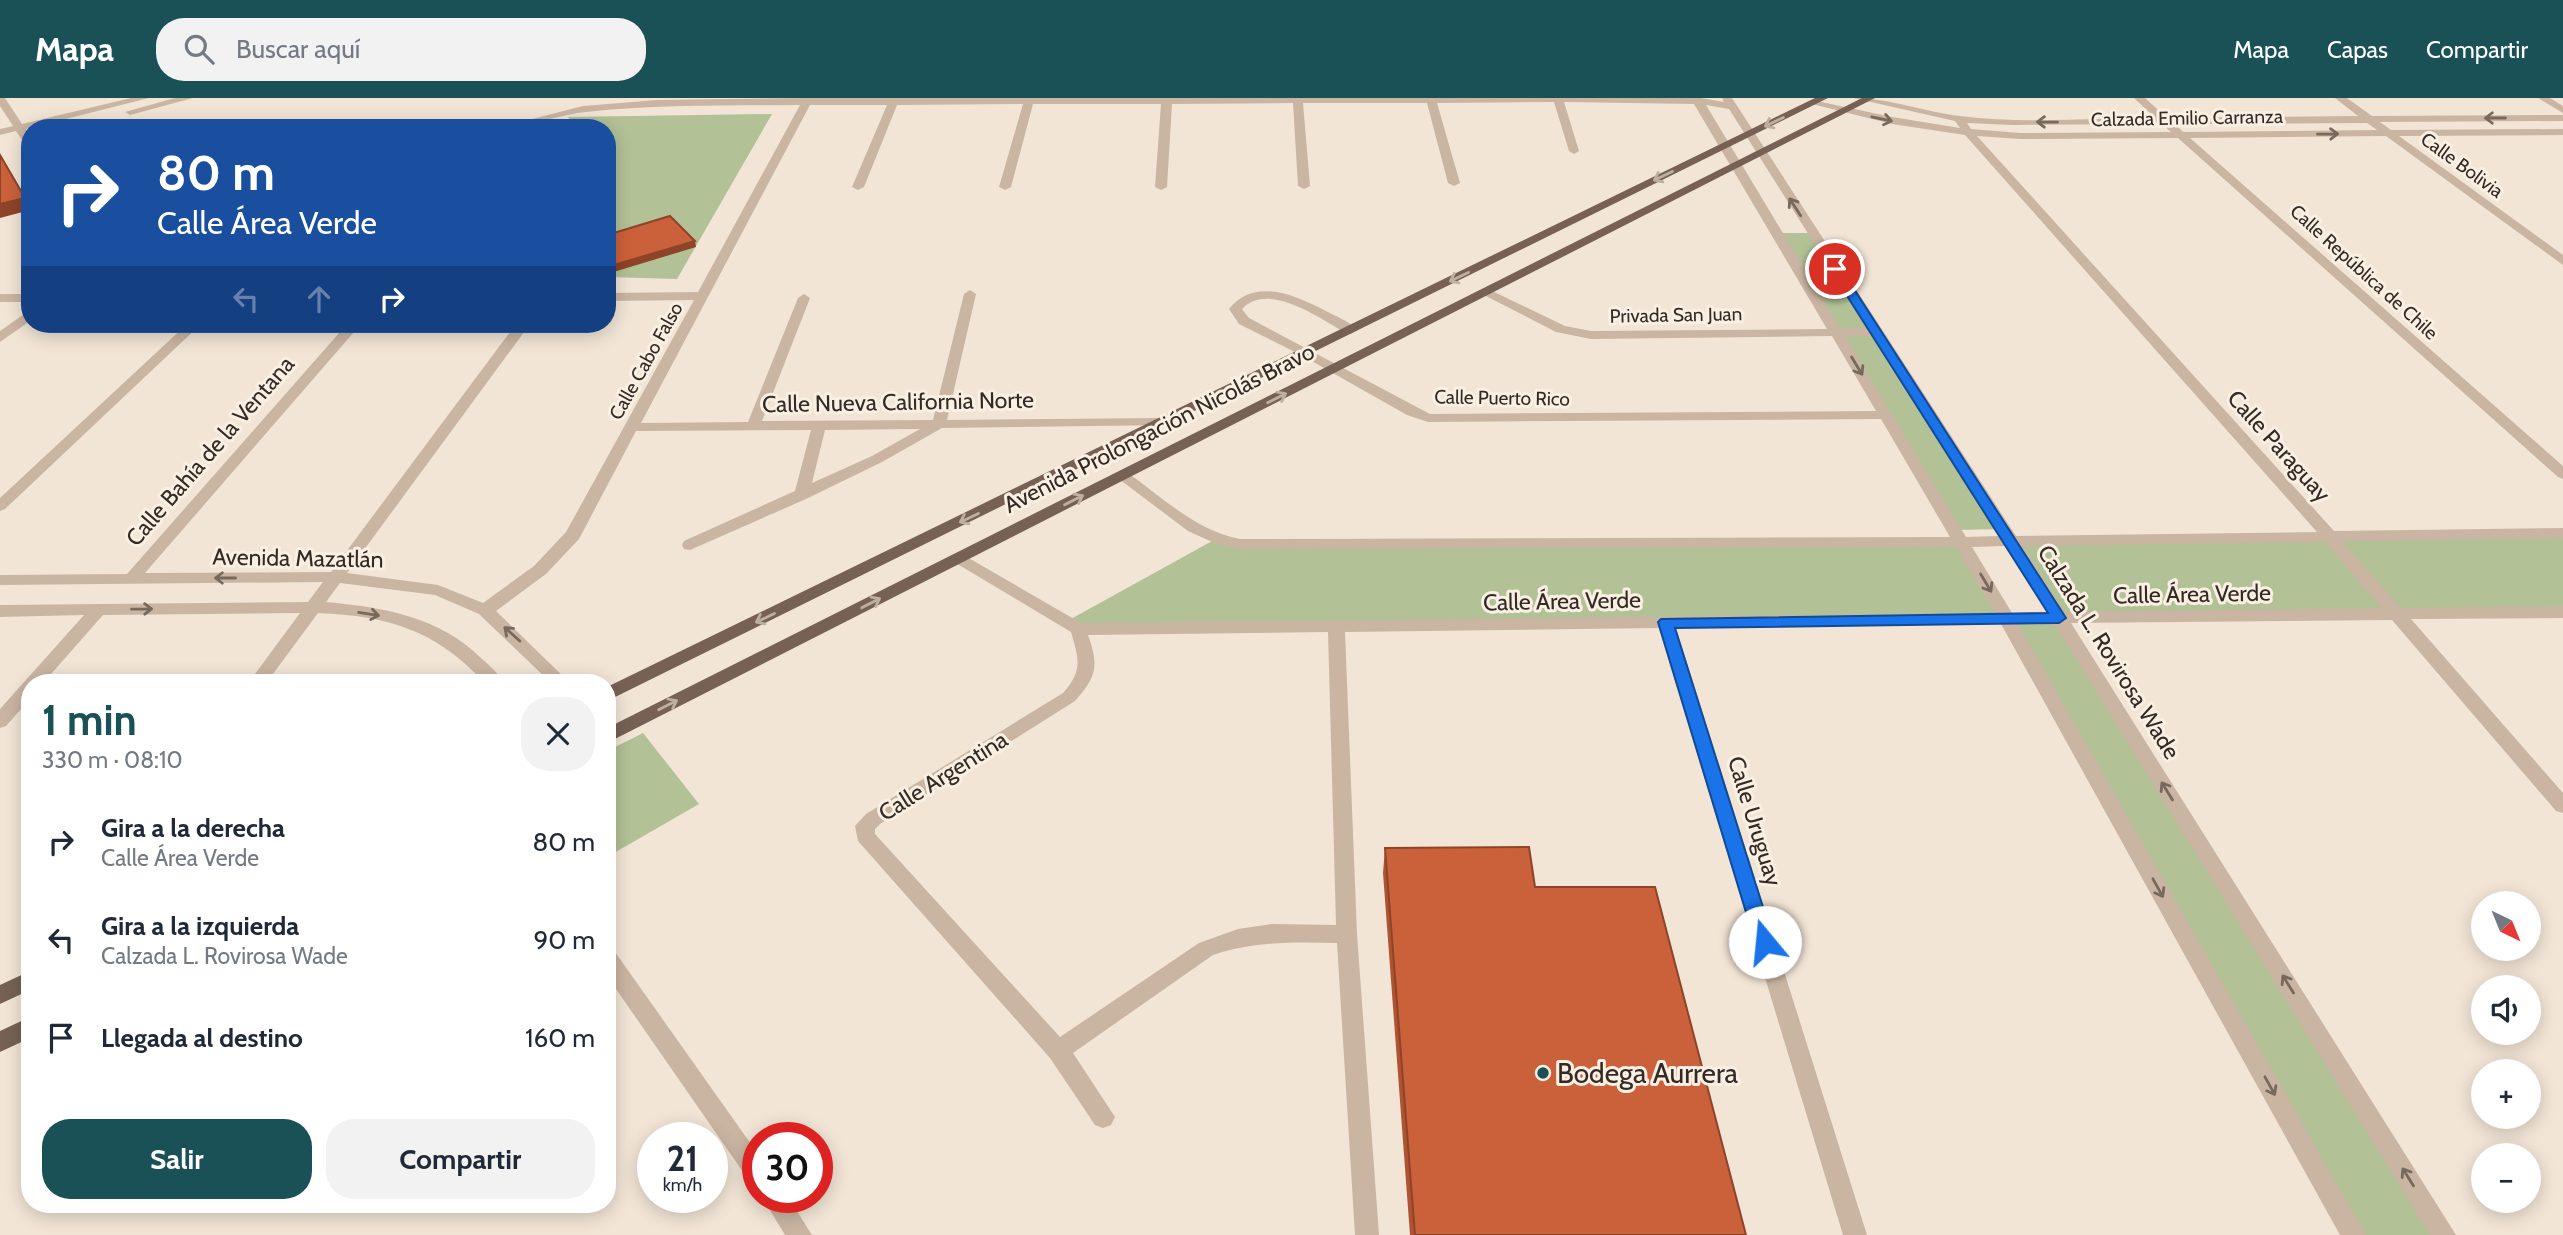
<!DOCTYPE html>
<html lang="es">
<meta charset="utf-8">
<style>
body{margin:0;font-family:Cabin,sans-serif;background:#f2f2f3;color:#1f2937;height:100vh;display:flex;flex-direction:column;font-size:26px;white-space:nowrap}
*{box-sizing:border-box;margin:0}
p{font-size:23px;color:#747a83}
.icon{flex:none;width:38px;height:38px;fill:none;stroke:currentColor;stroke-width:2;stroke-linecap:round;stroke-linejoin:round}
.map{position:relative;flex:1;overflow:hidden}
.panel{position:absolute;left:21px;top:576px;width:595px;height:539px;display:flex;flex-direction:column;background:#fff;border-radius:28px;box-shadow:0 4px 18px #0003}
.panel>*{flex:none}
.top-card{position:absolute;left:21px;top:21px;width:595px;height:214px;border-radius:28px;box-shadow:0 4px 18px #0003;background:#1a4fa0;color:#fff;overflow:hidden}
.needle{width:46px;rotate:137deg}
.tools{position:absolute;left:2471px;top:793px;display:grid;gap:14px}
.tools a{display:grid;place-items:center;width:70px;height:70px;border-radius:50%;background:#fff;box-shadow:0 4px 18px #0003;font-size:35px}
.speed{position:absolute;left:637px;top:1024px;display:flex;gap:14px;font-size:35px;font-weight:700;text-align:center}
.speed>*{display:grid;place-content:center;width:91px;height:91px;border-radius:50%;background:#fff;box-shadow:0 4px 18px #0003;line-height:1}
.speed small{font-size:18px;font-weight:400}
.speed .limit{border:10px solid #d22;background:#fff;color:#111}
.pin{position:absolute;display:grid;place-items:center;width:60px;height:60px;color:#fff;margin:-30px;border:4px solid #fff;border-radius:50%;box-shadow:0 2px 7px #0007}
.me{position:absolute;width:77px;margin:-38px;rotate:343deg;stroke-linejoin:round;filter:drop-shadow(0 0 5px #0008)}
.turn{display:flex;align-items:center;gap:24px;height:147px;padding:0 21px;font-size:32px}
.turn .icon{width:91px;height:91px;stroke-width:2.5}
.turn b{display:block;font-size:49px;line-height:60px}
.lanes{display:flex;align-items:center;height:66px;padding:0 21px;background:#0003;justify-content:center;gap:35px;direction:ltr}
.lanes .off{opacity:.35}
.round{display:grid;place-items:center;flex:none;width:74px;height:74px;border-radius:28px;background:#f2f2f3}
.headline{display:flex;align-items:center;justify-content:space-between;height:119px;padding:0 21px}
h1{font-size:42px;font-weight:700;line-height:52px;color:#195157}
.button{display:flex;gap:14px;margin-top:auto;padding:14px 21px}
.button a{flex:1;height:80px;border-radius:28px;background:#195157;color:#fff;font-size:28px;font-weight:700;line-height:80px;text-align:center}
.button a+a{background:#f2f2f3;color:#1f2937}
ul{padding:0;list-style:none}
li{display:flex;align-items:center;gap:21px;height:98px;padding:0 21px}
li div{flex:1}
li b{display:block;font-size:26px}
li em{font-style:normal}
header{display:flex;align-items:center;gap:42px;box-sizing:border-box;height:98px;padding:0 35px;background:#195157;color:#fff}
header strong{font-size:33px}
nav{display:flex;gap:38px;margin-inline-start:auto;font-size:24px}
.search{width:490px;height:63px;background:#f2f2f3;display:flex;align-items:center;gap:18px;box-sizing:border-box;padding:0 24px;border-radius:28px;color:#747a83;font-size:26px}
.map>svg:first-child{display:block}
</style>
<header>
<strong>Mapa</strong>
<div class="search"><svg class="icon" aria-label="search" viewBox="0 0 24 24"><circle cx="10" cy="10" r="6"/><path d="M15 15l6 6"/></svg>Buscar aquí</div>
<nav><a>Mapa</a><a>Capas</a><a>Compartir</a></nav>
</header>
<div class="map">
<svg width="2563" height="1137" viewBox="0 0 2563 1137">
<rect width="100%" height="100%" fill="#f2e5d6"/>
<g fill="#b2c196">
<path d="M772,16L677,181L607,179V30H576L568,19Z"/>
<path d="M1777,135H1811L2002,431L1956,432Z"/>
<path d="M2563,436V513L2061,519L2014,444Z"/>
<path d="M1214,442L1961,444L2007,520L1078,531L1069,522Z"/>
<path d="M2012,523H2056L2438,1137H2358Z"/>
<path d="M643,635L699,706L607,759V653Z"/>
</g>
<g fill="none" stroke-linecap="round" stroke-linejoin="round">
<g fill="#cab5a2" fill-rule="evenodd">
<path d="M0,0H5L22,26L131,0H149L26,31L30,37V49L26,48L16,33L0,37V31L13,28L0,8Z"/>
<path d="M175,0H193L130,17L125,14Z"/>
<path d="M804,0H1701L1724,4L1722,0H1732L2016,438L2317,434L1965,37L1892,26L1812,6V2L1892,19L1960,30L1955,23L1853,0C1890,0 1924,14 1960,18C2024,26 2091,20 2155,20L2134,0H2145L2167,20L2358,18L2335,0H2347L2372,18L2563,17V23L2380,24L2391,32L2563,31V37L2399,38L2563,157V167L2386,38L2190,40L2563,368V381L2558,379L2178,40L2020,41L1977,38L2334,433L2563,430V440L2342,443L2401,510L2563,508V520L2411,521L2563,695V715L2556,713L2392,522L2071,525L2456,1137H2430L2054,525L2018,526L2366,1137H2340L2001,526L1676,530L1867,1137H1843L1659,530L1345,534L1357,836L1379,1137H1355L1337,845C1294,844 1255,843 1213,857L1073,955L1115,1019L1111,1027L1103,1030L1095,1027L1050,960L858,743L855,728L866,716L1063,595C1083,572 1079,562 1071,534L954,464L952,460L954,456L960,455L1081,525L1995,515L1956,449L1240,451L1219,447L1188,433L1115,378L1118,375H1128C1163,400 1197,433 1240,441L1950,439L1881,321L1428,324L1407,317L1301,257L1239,226L1229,211C1254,179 1294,197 1324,212C1335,218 1349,223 1358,232L1351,236L1346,235C1319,220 1269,183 1242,211L1249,220L1430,316L1876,313L1832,238L1591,241L1556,234L1480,195L1486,191L1490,192L1565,228L1591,233L1827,231L1694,6L1564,4L1579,53L1574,56L1569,53L1554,4L1437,5L1460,85L1454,88L1448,85L1427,5H1303L1310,88L1304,91L1298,88L1293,5L1172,6L1167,89L1161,92L1155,89L1161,6H1033L1011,89L1005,92L999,89L1023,6L897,7L864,89L858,92L852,89L887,7H810L641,325L748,324L798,200L804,196L810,200L762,323L933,322L964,196L970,192L976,196L947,322L1165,320L1172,324L1170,327L942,330L882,364L806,401L690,452L684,451L682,447L684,443L795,393L811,332L636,333L579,441L546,476L496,513L569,584H550L479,516L435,497L340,485L326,504C382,509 440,519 481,560C489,567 498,575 503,584H484C435,532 389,518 318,515L267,584H249L300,515L103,517L44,584H30V601L6,628L0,630V611L84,517L0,519V507L308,504L323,484L0,487V477L127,476L347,226H361L145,475L331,474L516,226H530L347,475L438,487L483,505L534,468L566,434L694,202L607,203V195L698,194L800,7C729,8 657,6 586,14C556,17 528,30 497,30L583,8L657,2ZM1706,7L1729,11L1868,230H1840ZM1967,25L2012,27L2162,26L2171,34L2020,35L1971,31ZM2367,25L2377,32L2183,34L2175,26ZM1845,238H1873L2000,438L1966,439ZM920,331L872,358L812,385L825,332ZM2325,444L2382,510L2064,514L2022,448ZM2006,448L2047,514L2012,515L1972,449ZM1328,534L1336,827L1272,826L1238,831L1199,845L1060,939L875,736V731L880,726L1075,603C1097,578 1099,568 1088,537Z"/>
<path d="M2538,0H2550L2563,8V15Z"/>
<rect x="0" y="196" width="30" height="8"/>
<path d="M30,212V223L0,244V233Z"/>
<path d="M187,226H201L5,411L0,413V400Z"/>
<path d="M607,851L615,854L758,1056V1087L750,1084L607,878Z"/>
<path d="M762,1099H788L812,1137H785Z"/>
</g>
<g fill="#776155" fill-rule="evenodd">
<path d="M1815,0H1828L607,603V589Z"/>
<path d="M1862,0H1875L607,645V630Z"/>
<path d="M30,873V892L0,906V887Z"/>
<path d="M30,919V940L0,954V933Z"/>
</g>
</g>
<path fill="#af5332" d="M1385,750L1746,1137H1410L1383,775Z"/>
<g fill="#8e4429">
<path d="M0,56L30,107V112L0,120Z"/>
<path d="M695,143L696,149L607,176V169Z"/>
</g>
<g fill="#cb613a" stroke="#8e4429" stroke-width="2">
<path d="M0,57L25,100L0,106Z"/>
<path d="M670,118L695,143L607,169V137Z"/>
<path d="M1529,749L1535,789H1655L1746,1137H1415L1385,750Z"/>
</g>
<defs><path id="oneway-shaft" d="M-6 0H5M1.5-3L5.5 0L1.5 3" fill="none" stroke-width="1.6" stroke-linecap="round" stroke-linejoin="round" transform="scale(1.75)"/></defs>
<g stroke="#78695d">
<use href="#oneway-shaft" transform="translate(2495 20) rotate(180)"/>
<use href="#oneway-shaft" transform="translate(1882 21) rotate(12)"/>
<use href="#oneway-shaft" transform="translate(2047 24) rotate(-179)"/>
<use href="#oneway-shaft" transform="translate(2328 36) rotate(-1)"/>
<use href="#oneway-shaft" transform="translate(1795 109) rotate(-123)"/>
<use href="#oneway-shaft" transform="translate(1857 268) rotate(59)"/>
<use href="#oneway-shaft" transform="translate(225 480) rotate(180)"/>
<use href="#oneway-shaft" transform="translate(1986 485) rotate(59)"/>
<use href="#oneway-shaft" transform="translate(142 511) rotate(-1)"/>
<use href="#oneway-shaft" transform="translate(369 516) rotate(9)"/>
<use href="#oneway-shaft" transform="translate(512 536) rotate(-138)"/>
<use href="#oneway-shaft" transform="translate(2167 693) rotate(-122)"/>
<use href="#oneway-shaft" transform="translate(2158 790) rotate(61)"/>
<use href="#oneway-shaft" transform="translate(2288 886) rotate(-122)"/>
<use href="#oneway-shaft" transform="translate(2270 988) rotate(61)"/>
<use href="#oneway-shaft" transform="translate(2408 1079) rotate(-122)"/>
</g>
<g stroke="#beafa3">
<use href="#oneway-shaft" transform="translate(1774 24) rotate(154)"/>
<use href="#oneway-shaft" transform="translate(1663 78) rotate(154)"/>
<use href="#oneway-shaft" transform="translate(1459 179) rotate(154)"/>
<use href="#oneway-shaft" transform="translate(1277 300) rotate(-27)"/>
<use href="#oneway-shaft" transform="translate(1074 402) rotate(-27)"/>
<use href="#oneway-shaft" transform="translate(969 420) rotate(154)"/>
<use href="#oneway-shaft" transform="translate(871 505) rotate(-27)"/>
<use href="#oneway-shaft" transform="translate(765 520) rotate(154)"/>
<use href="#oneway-shaft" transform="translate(668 607) rotate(-27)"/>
</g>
<path fill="#1a73e8" stroke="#114b97" stroke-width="2" d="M1831,169L1841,171L2066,520L2059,525L1675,530L1774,844L1771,850L1765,852L1758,850L1755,844L1658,524L1661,521L2048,515L1830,171Z"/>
<circle fill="#195157" stroke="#f9efe2" stroke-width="2.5" cx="1543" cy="975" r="7"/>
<g text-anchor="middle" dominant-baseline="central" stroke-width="6" stroke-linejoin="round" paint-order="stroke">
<g font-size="19" fill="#342a25" stroke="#f9efe2">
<text transform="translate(2187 20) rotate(-1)">Calzada Emilio Carranza</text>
<text transform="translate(2462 67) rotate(36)">Calle Bolivia</text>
<text transform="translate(2364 174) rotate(42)">Calle República de Chile</text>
<text transform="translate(1676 217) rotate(-1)">Privada San Juan</text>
<text transform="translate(646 263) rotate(-61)">Calle Cabo Falso</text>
<text transform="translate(1502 300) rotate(1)">Calle Puerto Rico</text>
</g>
<g font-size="23" fill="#342a25" stroke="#f9efe2">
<text transform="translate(898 304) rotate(-1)">Calle Nueva California Norte</text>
<text transform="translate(1159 330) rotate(-27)">Avenida Prolongación Nicolás Bravo</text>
<text transform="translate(2279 348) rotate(48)">Calle Paraguay</text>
<text transform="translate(210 353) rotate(-49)">Calle Bahía de la Ventana</text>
<text transform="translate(298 460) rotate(1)">Avenida Mazatlán</text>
<text transform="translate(2192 496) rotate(-1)">Calle Área Verde</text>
<text transform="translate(1562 503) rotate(-1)">Calle Área Verde</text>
<text transform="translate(2109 554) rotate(58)">Calzada L. Rovirosa Wade</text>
<text transform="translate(943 678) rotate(-32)">Calle Argentina</text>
<text transform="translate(1755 723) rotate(73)">Calle Uruguay</text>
</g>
<g font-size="28" fill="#342a25" stroke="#f9efe2" text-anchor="start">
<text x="1557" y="975">Bodega Aurrera</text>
</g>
</g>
</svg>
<div class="tools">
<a><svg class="needle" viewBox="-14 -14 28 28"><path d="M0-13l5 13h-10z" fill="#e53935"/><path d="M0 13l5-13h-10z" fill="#747a83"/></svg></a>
<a><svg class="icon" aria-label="sound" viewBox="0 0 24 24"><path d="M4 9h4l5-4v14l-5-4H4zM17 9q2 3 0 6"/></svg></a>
<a>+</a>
<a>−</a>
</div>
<div class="speed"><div>21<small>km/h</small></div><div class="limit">30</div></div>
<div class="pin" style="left:1835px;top:171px;background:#d93025"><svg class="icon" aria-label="arrive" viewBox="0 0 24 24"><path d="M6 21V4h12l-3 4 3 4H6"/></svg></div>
<svg class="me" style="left:1765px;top:844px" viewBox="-20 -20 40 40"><circle r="19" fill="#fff"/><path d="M0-13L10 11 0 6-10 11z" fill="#1a73e8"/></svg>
<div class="top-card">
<div class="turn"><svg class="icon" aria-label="right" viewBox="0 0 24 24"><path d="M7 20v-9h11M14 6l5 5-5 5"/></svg><div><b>80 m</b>Calle Área Verde</div></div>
<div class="lanes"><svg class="icon off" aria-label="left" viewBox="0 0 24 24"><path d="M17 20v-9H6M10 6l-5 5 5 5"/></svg><svg class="icon off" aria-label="ahead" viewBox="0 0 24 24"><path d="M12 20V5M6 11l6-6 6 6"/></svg><svg class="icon" aria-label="right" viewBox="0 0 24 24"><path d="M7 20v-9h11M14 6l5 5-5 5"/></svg></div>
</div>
<section class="panel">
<div class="headline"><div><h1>1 min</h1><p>330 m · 08:10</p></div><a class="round"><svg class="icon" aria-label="close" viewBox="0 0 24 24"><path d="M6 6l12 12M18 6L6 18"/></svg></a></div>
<ul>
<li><svg class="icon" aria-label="right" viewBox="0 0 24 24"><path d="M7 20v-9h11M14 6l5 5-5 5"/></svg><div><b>Gira a la derecha</b><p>Calle Área Verde</p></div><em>80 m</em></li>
<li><svg class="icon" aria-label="left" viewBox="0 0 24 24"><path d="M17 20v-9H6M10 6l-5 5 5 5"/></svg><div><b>Gira a la izquierda</b><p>Calzada L. Rovirosa Wade</p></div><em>90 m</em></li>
<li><svg class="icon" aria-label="arrive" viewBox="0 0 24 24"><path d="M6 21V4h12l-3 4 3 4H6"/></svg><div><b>Llegada al destino</b></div><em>160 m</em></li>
</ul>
<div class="button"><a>Salir</a><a>Compartir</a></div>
</section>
</div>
